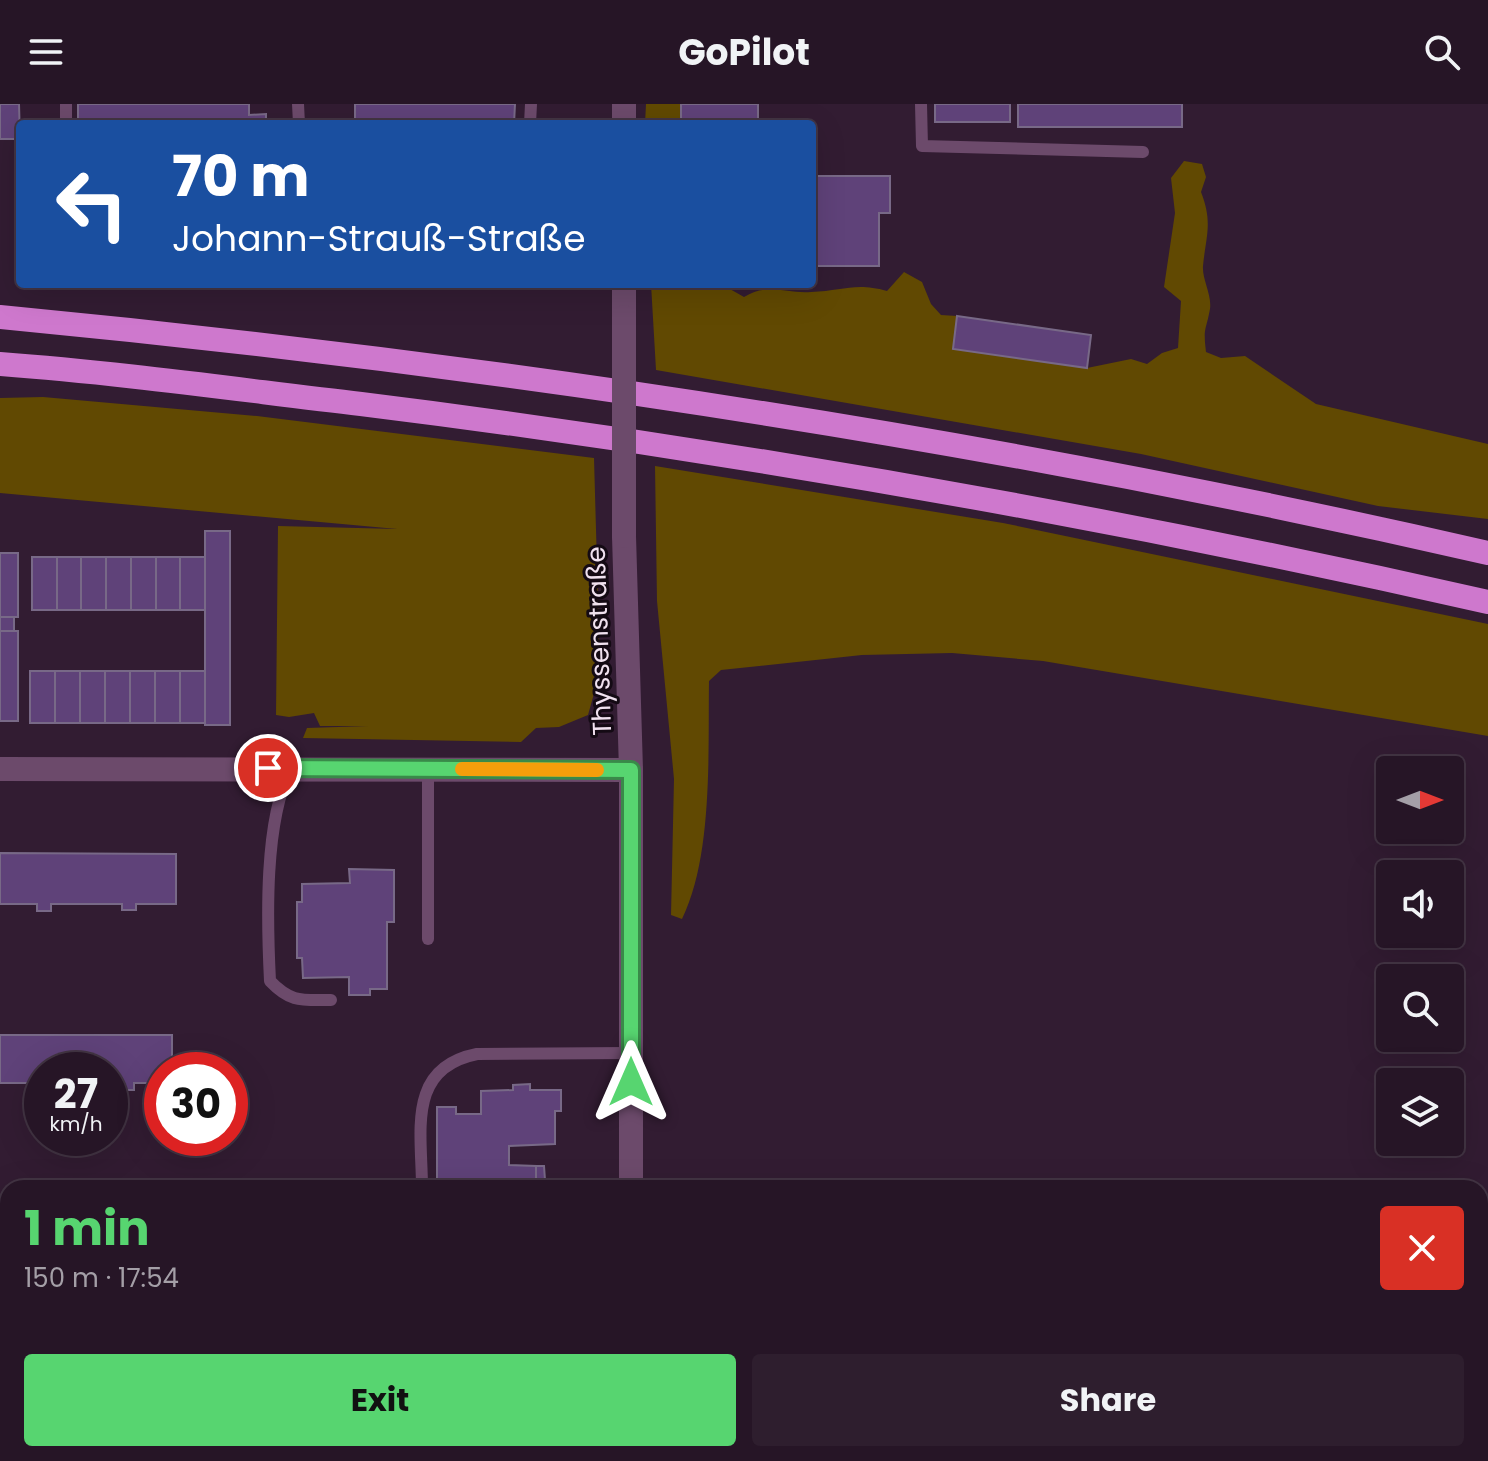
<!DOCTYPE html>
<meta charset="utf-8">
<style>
body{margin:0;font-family:Poppins,sans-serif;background:#2e1e2e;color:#f1f3f6;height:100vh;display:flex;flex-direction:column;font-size:30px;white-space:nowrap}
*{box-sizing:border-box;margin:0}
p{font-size:26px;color:#a49fa7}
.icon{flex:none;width:44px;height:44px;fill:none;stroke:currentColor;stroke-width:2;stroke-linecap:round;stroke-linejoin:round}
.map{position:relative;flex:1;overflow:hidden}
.panel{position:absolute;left:0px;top:1076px;width:1488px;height:282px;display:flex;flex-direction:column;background:#261526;border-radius:24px 24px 0 0;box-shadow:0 8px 32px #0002,0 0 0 2px #423443}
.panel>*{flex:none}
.banner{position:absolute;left:16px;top:16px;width:800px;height:168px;border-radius:8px;box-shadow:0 8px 32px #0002,0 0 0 2px #423443;background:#1a4fa0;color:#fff;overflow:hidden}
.needle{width:52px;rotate:90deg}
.fabs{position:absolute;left:1376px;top:652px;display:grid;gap:16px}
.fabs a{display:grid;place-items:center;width:88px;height:88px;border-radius:8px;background:#261526;box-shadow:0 8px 32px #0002,0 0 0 2px #423443;font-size:40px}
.speed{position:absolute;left:24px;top:948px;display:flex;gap:16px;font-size:40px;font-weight:700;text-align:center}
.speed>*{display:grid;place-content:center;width:104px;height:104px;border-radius:50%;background:#261526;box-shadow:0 8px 32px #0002,0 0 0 2px #423443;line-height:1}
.speed small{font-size:20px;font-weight:400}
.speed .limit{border:12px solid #d22;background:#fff;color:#111}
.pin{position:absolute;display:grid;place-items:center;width:68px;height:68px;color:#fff;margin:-34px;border:4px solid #fff;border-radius:50%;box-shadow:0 2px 8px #0007}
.me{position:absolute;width:88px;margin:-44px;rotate:0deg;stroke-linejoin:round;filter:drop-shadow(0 0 6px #0008)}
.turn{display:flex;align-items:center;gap:28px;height:168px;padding:0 24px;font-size:36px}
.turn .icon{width:104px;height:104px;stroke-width:2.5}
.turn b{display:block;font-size:56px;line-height:68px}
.round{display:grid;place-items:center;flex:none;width:84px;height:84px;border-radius:8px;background:#2e1e2e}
.overview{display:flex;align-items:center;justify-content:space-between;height:136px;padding:0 24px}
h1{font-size:48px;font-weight:700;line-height:60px;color:#57d570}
.button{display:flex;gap:16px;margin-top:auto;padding:16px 24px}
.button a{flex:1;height:92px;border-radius:8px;background:#57d570;color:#111;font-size:32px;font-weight:700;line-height:92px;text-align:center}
.button a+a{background:#2e1e2e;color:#f1f3f6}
header{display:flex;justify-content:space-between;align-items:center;height:104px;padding:0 24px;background:#261526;font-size:36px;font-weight:700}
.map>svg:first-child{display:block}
</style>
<header><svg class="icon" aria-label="menu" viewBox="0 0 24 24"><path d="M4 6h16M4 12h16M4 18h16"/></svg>GoPilot<svg class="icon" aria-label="search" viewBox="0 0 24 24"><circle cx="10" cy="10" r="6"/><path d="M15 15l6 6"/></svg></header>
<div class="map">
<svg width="1488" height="1357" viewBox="0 0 1488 1357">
<rect width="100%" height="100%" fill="#321c32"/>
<g fill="#614902">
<path d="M646,0H681V18L700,20H645Z"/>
<path d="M1184,57L1202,60L1206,73L1201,88C1213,119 1206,131 1203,162C1202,175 1212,191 1210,205C1206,227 1203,223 1206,248L1221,254L1245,252L1316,300L1488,340V415L1378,402L1141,350L656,266L651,180H721L744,193C768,178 786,190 811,188C843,187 855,178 887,187L904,168L922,178L931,200L941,211L957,212L953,245L1087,264L1131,255L1147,260L1162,249L1178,244L1181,197L1164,183L1175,109L1171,74Z"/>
<path d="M43,293L257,312L594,354L600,568L588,611L559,623L536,624L521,638L303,634L307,624L368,622H320L314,609L289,613L276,611L278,422L397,425L0,389V294Z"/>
<path d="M655,362L1003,419L1488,520V632L1043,557L952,549L862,551L721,566L709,577C708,648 713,752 682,815L671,811L674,675L657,497Z"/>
</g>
<g fill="#5f4279" stroke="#786987" stroke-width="2">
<path d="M0,0H19L20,35H0Z"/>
<path d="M78,0H249V11L266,10V20H78Z"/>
<path d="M355,0H515L514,20H355Z"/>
<rect x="681" y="0" width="77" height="18"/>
<rect x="935" y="0" width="75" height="18"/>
<rect x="1018" y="0" width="164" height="23"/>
<path d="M812,72H890V109H879V162H812Z"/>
<path d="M957,212L1091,231L1087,264L953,245Z"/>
<rect x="205" y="427" width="25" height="194"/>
<rect x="0" y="449" width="18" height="64"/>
<rect x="32" y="453" width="25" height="53"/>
<rect x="57" y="453" width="24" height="53"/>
<rect x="81" y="453" width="25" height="53"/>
<rect x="106" y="453" width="25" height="53"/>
<rect x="131" y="453" width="25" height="53"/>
<rect x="156" y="453" width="24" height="53"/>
<rect x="180" y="453" width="25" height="53"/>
<rect x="0" y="513" width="14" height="14"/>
<rect x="0" y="527" width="18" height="90"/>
<rect x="30" y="567" width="25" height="52"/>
<rect x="55" y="567" width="25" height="52"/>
<rect x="80" y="567" width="25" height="52"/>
<rect x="105" y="567" width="25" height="52"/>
<rect x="130" y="567" width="25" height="52"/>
<rect x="155" y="567" width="25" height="52"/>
<rect x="180" y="567" width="25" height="52"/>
<path d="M0,749L176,750V800H136V806H122V800H51V807H37V800H0Z"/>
<path d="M349,765L394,766V818H387V885H370V891H349V873L303,874L302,854H297V798H302V780L350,779Z"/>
<path d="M0,931H172V966H162V979H134V986H120V979H110V966H42V987H35V979H0Z"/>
<path d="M530,980V986H561V1007H555V1040L509,1042V1061L536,1062V1076L508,1075V1084H437V1003H456V1010H481V987L513,986V981Z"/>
<path d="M536,1062H544L545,1076H536Z"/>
<rect x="0" y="1121" width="8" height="52"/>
<rect x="0" y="1222" width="8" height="24"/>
<rect x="0" y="1286" width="8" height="25"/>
<rect x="27" y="1350" width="57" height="7"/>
<path d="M112,1350H139V1357H113Z"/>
<rect x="182" y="1350" width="25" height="7"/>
</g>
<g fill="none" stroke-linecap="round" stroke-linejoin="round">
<g stroke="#6c4a6b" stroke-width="12">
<path d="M66,0V20"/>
<path d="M298,0L299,20"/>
<path d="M921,0L922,42L1143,48"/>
<path d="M530,20L531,0"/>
<path d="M291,664C264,717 267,817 270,877C291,899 302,896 331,896"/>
<path d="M428,665V835"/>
<path d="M422,1084C422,1028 406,964 477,950L631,949"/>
</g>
<g stroke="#6c4a6b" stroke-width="24">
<path d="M624,0V20"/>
<path d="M624,180V213"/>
<path d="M624,432L631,666V1084"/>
<path d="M0,665L631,666"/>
<path d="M632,1350V1357"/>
</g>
<g stroke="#ce78cd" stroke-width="24">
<path d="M0,213C502,261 996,336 1488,449"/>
<path d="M0,260C121,269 241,286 361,300C740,347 1116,414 1488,498"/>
</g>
<path stroke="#6c4a6b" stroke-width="24" d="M624,213V432"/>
</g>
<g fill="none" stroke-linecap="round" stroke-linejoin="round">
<g stroke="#398a49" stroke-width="20">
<path id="route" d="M268,664L631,666V978"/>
</g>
<use href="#route" stroke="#57d570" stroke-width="14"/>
<path stroke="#f59e0b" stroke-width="14" d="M462,665L597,666"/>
</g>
<g text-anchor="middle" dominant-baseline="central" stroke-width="6" stroke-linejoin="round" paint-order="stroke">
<g font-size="26" fill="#f0e1ef" stroke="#140a14">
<text transform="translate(599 537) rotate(-92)">Thyssenstraße</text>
</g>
</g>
</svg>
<div class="fabs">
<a><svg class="needle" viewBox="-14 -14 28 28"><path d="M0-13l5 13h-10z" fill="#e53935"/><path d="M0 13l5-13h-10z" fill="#a49fa7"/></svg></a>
<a><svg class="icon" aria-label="sound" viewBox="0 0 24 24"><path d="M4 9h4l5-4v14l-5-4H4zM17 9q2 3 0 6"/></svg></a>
<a><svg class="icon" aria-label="search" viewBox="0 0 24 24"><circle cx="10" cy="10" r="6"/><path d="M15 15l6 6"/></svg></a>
<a><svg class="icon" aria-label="layers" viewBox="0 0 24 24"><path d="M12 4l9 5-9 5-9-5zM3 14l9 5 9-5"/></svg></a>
</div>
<div class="speed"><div>27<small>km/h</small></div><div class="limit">30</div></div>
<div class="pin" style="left:268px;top:664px;background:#d93025"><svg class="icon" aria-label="arrive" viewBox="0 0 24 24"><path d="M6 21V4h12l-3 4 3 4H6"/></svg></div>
<svg class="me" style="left:631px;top:978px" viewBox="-20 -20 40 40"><path d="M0-17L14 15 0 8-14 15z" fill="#57d570" stroke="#fff" stroke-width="4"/></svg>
<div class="banner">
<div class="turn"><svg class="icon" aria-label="left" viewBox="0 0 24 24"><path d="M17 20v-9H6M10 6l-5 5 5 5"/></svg><div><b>70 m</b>Johann-Strauß-Straße</div></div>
</div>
<section class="panel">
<div class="overview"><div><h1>1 min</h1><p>150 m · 17:54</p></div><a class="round" style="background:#d93025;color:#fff"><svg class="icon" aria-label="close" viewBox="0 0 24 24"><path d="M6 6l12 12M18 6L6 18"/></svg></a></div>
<div class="button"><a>Exit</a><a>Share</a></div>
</section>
</div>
